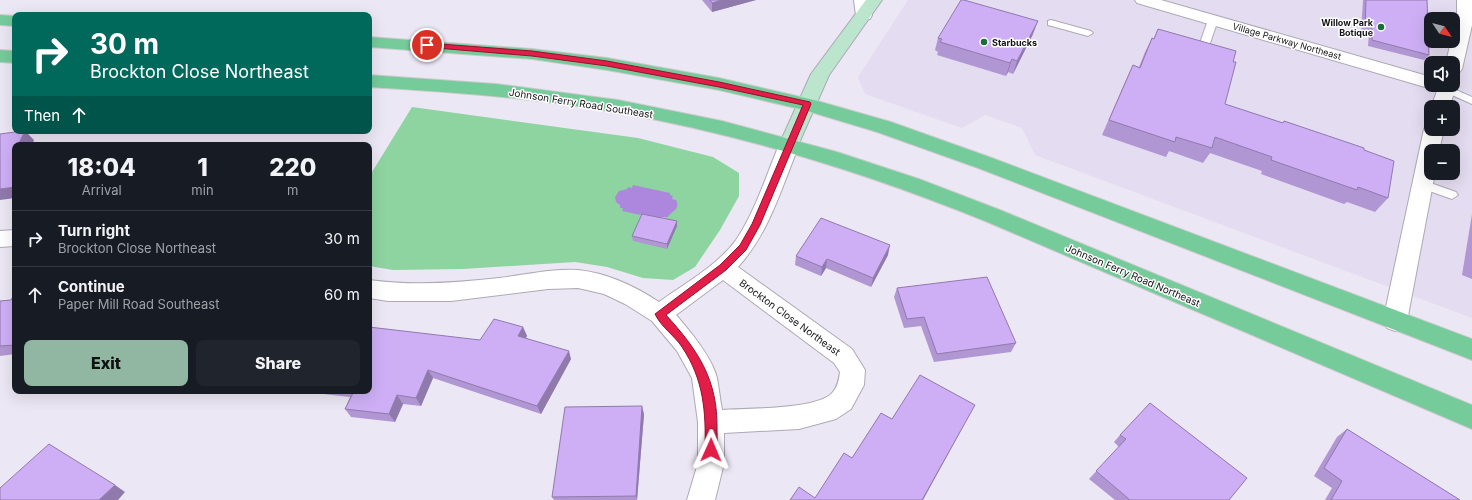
<!DOCTYPE html>
<meta charset="utf-8">
<style>
body{margin:0;font-family:Inter,sans-serif;background:#20242c;color:#f1f3f6;height:100vh;display:flex;flex-direction:column;font-size:15px;white-space:nowrap}
*{box-sizing:border-box;margin:0}
p{font-size:13px;color:#9ea1a6}
.icon{flex:none;width:22px;height:22px;fill:none;stroke:currentColor;stroke-width:2;stroke-linecap:round;stroke-linejoin:round}
.map{position:relative;flex:1;overflow:hidden}
.details{position:absolute;left:12px;top:142px;width:360px;height:252px;display:flex;flex-direction:column;background:#171b24;border-radius:8px;box-shadow:0 4px 16px #0002}
.details>*{flex:none}
.banner{position:absolute;left:12px;top:12px;width:360px;height:122px;border-radius:8px;box-shadow:0 4px 16px #0002;background:#00695c;color:#fff;overflow:hidden}
.needle{width:26px;rotate:125deg}
.fabs{position:absolute;left:1424px;top:12px;display:grid;gap:8px}
.fabs a{display:grid;place-items:center;width:36px;height:36px;border-radius:8px;background:#171b24;box-shadow:0 4px 16px #0002;font-size:20px}
.pin{position:absolute;display:grid;place-items:center;width:34px;height:34px;color:#fff;margin:-17px;border:2px solid #fff;border-radius:50%;box-shadow:0 1px 4px #0007}
.me{position:absolute;width:44px;margin:-22px;rotate:1deg;stroke-linejoin:round;filter:drop-shadow(0 0 3px #0008)}
.turn{display:flex;align-items:center;gap:14px;height:84px;padding:0 12px;font-size:18px}
.turn .icon{width:52px;height:52px;stroke-width:2.5}
.turn b{display:block;font-size:28px;line-height:34px}
.then{display:flex;align-items:center;height:38px;padding:0 12px;background:#0003;gap:8px;font-size:15px}
.eta{display:flex;justify-content:space-evenly;align-items:center;height:68px;text-align:center}
.eta b{font-size:24px;font-weight:800;line-height:28px}
.action{display:flex;gap:8px;margin-top:auto;padding:8px 12px}
.action a{flex:1;height:46px;border-radius:8px;background:#91b6a1;color:#111;font-size:16px;font-weight:800;line-height:46px;text-align:center}
.action a+a{background:#20242c;color:#f1f3f6}
ul{padding:0;list-style:none}
li{display:flex;align-items:center;gap:12px;height:56px;padding:0 12px;border-top:1px solid #363941}
li div{flex:1}
li b{display:block;font-size:15px}
li em{font-style:normal}
.map>svg:first-child{display:block}
</style>
<div class="map">
<svg width="1472" height="500" viewBox="0 0 1472 500">
<rect width="100%" height="100%" fill="#ece7f4"/>
<path fill="#e4dcf0" fill-rule="evenodd" d="M908,0H1472V318L1035,155L1022,128L985,115L962,128L865,94L858,77ZM1431,19H1453V41H1431ZM1431,63H1453V85H1431ZM1431,107H1453V129H1431ZM1431,151H1453V173H1431Z"/>
<path fill="#8ed4a0" d="M412,107L638,138L713,157L739,173V196L720,230L695,267L673,280L643,278L607,267L575,262L463,269L393,270L369,266V177Z"/>
<path fill="#ad87dd" d="M633,185L670,193V195L673,196L672,199L676,200C681,210 671,211 668,217H661L660,219L622,211L623,208H620V205L616,202L615,197L619,191L627,189L628,187L632,188Z"/>
<g fill="none" stroke-linecap="round" stroke-linejoin="round">
<g stroke="#aea9b5" stroke-width="2">
<g id="lane">
<path d="M1213,17L1218,20L1209,46L1207,48H1201L1199,46L1208,20Z"/>
<path d="M1051,20L1091,31L1093,33L1088,36L1048,25V21Z"/>
<path d="M1447,86L1472,97V104L1443,91L1442,89L1443,87Z"/>
<path d="M1422,180L1456,192L1458,195L1452,199L1418,187L1416,184Z"/>
</g>
</g>
<g stroke="#aea9b5" stroke-width="2">
<g id="street">
<path d="M854,0H870L872,15L870,19L864,20L858,19L856,15Z"/>
<path d="M1135,0H1161L1431,77V85H1453V80L1457,85L1449,107L1431,108L1439,85L1431,89L1425,87L1137,3Z"/>
<path d="M1457,0H1472V25L1462,69L1459,73L1453,75V63H1446L1451,41H1453L1457,19Z"/>
<path d="M1431,123V129H1444L1439,151H1431V173H1435L1407,321L1403,328L1395,331L1387,328L1383,321L1424,129L1427,124Z"/>
<path d="M789,138L796,140L799,145C782,187 769,233 738,267L852,349L865,370L864,385L851,409L836,419L799,429L724,433V463L715,500H687L698,463V422L692,378L677,351L652,321L625,304L604,294L578,288L548,289L451,301H388L369,298V280C412,286 456,283 499,278C525,275 552,268 578,270C607,273 635,286 659,302C685,283 717,266 736,240C755,212 766,176 779,145L782,140ZM723,280L834,363L840,372C839,379 838,386 833,392C819,410 746,408 722,410C720,399 719,389 717,378C712,357 690,331 676,315Z"/>
<path d="M15,230V246L0,247V231Z"/>
</g>
</g>
<g stroke="#aea9b5" stroke-width="2">
<path id="secondary" d="M866,0H882L829,75L796,150L789,152L782,150L779,145L811,74Z"/>
</g>
<g stroke="#cccbcc" stroke-width="2">
<g id="primary">
<path d="M0,15L15,16V26L0,25Z"/>
<path d="M369,37L532,49L607,58L719,78L814,100L891,122L992,158L1472,339V360L978,168L877,132L804,110L719,90L607,70L532,59L369,47Z"/>
<path d="M0,50L15,51V63L0,62Z"/>
<path d="M369,75L496,84L618,100L722,121L837,152L919,179L1000,210L1472,405V429L985,221C866,173 745,135 619,113C536,98 453,92 369,87Z"/>
</g>
</g>
<use href="#lane" fill="#fff" fill-rule="evenodd"/>
<use href="#street" fill="#fff" fill-rule="evenodd"/>
<use href="#secondary" fill="#bbe5cd" fill-rule="evenodd"/>
<use href="#primary" fill="#76cb9b" fill-rule="evenodd"/>
</g>
<g fill="#b196d4">
<path d="M702,0H756L712,12Z"/>
<path d="M1363,0H1427L1429,55L1424,60L1368,46L1369,33L1361,31Z"/>
<path d="M1158,29L1233,62L1225,104L1283,123L1284,121L1364,150L1388,198L1375,212L1347,202L1344,204L1261,174L1262,171L1210,153L1203,163L1169,151L1166,157L1102,135L1126,80L1133,65L1139,67L1145,52L1152,38H1154Z"/>
<path d="M1033,34L1013,74L1008,72L1006,76L937,55L938,52L935,50L938,38Z"/>
<path d="M1472,214V279L1462,275Z"/>
<path d="M677,226L667,249L633,241L632,236Z"/>
<path d="M888,255L871,287L826,268L821,276L795,265L796,256Z"/>
<path d="M897,288L1016,343L1011,352L934,362L921,326L904,328L894,297Z"/>
<path d="M15,293V354L0,356V301L11,300Z"/>
<path d="M523,327L527,336L526,338L571,359L541,414L433,378L421,406L403,404L395,422L351,417L345,409L350,397L297,391H369L480,340Z"/>
<path d="M644,414L637,500H554L552,497Z"/>
<path d="M1347,429L1460,500H1325L1332,488L1314,476L1337,437Z"/>
<path d="M1120,435L1229,500H1115L1089,479L1119,447L1114,442Z"/>
</g>
<g fill="#907aac">
<path d="M722,0H756L712,12V3Z"/>
<path d="M1038,21L1033,34L1013,74L1017,61Z"/>
<path d="M1012,59L1008,72L1006,76L1010,63Z"/>
<path d="M25,131L34,140L32,145H18Z"/>
<path d="M15,187V198L0,200V189Z"/>
<path d="M677,221V226L667,249V244Z"/>
<path d="M890,245L888,255L871,287L873,278Z"/>
<path d="M827,259L826,268L821,276L822,267Z"/>
<path d="M523,327L527,336L522,344L518,336Z"/>
<path d="M569,351L571,359L541,414L537,406Z"/>
<path d="M428,370L433,378L421,406L416,398Z"/>
<path d="M397,395L403,404L395,422L389,414Z"/>
<path d="M975,405L923,500H922Z"/>
<path d="M642,406L644,414L637,500L636,496Z"/>
<path d="M115,485L125,492L118,500H99Z"/>
</g>
<g fill="#ceaff6" stroke="#907aac">
<path d="M710,0H722L712,3Z"/>
<path d="M961,0H964L1038,21L1017,61L1012,59L1010,63L940,42L942,39L938,38Z"/>
<path d="M1366,0H1427L1429,55L1372,40V28L1365,26Z"/>
<path d="M1158,29L1236,51L1233,62H1236L1225,104L1283,123L1284,121L1364,148V150L1394,161L1388,198L1358,187L1357,190L1271,160L1272,157L1215,137L1212,148L1176,137L1175,142L1109,120L1133,65L1140,68L1152,38L1154,39Z"/>
<path d="M22,131H25L18,145H15V151L14,153H15V187L0,189V134Z"/>
<path d="M642,214L677,221L667,244L632,236Z"/>
<path d="M821,218L890,245L873,278L827,259L822,267L796,256Z"/>
<path d="M987,277L1016,343L937,354L924,317L907,319L897,288Z"/>
<path d="M15,293V345L0,346V301L11,300Z"/>
<path d="M494,319L523,327L518,336L569,351L537,406L428,370L416,398L397,395L389,414L345,409L354,391H369V327L480,340Z"/>
<path d="M920,375L975,405L922,500H790L799,487L815,498L844,453L852,458L881,413L892,419Z"/>
<path d="M1150,403L1247,478L1229,500H1130L1096,471L1126,439L1120,435Z"/>
<path d="M642,406L636,496L552,497L565,407Z"/>
<path d="M1347,429L1460,500H1331L1342,481L1324,468Z"/>
<path d="M49,444L115,485L99,500H0V488Z"/>
</g>
<path fill="#e11d48" stroke="#92132f" d="M427,43L532,51L607,61L719,82L810,102L811,104L760,225L746,250L726,270L666,315C698,350 718,380 717,429C717,437 718,446 715,453L711,455L707,453L705,450C706,412 704,380 682,347C675,336 661,327 655,314L720,265L740,245L752,224L803,105L719,87L607,66L532,56L424,47L423,45Z"/>
<g fill="#1c6b3a" stroke="#fff" stroke-width="1.5">
<circle cx="1381" cy="27" r="4"/>
<circle cx="984" cy="42" r="4"/>
</g>
<g text-anchor="middle" dominant-baseline="central" stroke-width="3" stroke-linejoin="round" paint-order="stroke">
<g font-size="9" font-weight="bold" fill="#151317" stroke="#fff" text-anchor="end">
<text x="1373" y="22">Willow Park<tspan x="1373" dy="10">Botique</tspan></text>
<text x="992" y="42" text-anchor="start">Starbucks</text>
</g>
<g font-size="9" fill="#151317" stroke="#fff">
<text transform="translate(1287 41) rotate(16)">Village Parkway Northeast</text>
</g>
<g font-size="10" fill="#151317" stroke="#fff">
<text transform="translate(581 103) rotate(9)">Johnson Ferry Road Southeast</text>
<text transform="translate(1133 275) rotate(23)">Johnson Ferry Road Northeast</text>
<text transform="translate(790 317) rotate(36)">Brockton Close Northeast</text>
</g>
</g>
</svg>
<div class="fabs">
<a><svg class="needle" viewBox="-14 -14 28 28"><path d="M0-13l5 13h-10z" fill="#e53935"/><path d="M0 13l5-13h-10z" fill="#9ea1a6"/></svg></a>
<a><svg class="icon" aria-label="sound" viewBox="0 0 24 24"><path d="M4 9h4l5-4v14l-5-4H4zM17 9q2 3 0 6"/></svg></a>
<a>+</a>
<a>−</a>
</div>
<div class="pin" style="left:427px;top:45px;background:#d93025"><svg class="icon" aria-label="arrive" viewBox="0 0 24 24"><path d="M6 21V4h12l-3 4 3 4H6"/></svg></div>
<svg class="me" style="left:711px;top:450px" viewBox="-20 -20 40 40"><path d="M0-17L14 15 0 8-14 15z" fill="#e11d48" stroke="#fff" stroke-width="4"/></svg>
<div class="banner">
<div class="turn"><svg class="icon" aria-label="right" viewBox="0 0 24 24"><path d="M7 20v-9h11M14 6l5 5-5 5"/></svg><div><b>30 m</b>Brockton Close Northeast</div></div>
<div class="then">Then<svg class="icon" aria-label="ahead" viewBox="0 0 24 24"><path d="M12 20V5M6 11l6-6 6 6"/></svg></div>
</div>
<section class="details">
<div class="eta">
<div><b>18:04</b><p>Arrival</p></div>
<div><b>1</b><p>min</p></div>
<div><b>220</b><p>m</p></div>
</div>
<ul>
<li><svg class="icon" aria-label="right" viewBox="0 0 24 24"><path d="M7 20v-9h11M14 6l5 5-5 5"/></svg><div><b>Turn right</b><p>Brockton Close Northeast</p></div><em>30 m</em></li>
<li><svg class="icon" aria-label="ahead" viewBox="0 0 24 24"><path d="M12 20V5M6 11l6-6 6 6"/></svg><div><b>Continue</b><p>Paper Mill Road Southeast</p></div><em>60 m</em></li>
</ul>
<div class="action"><a>Exit</a><a>Share</a></div>
</section>
</div>
